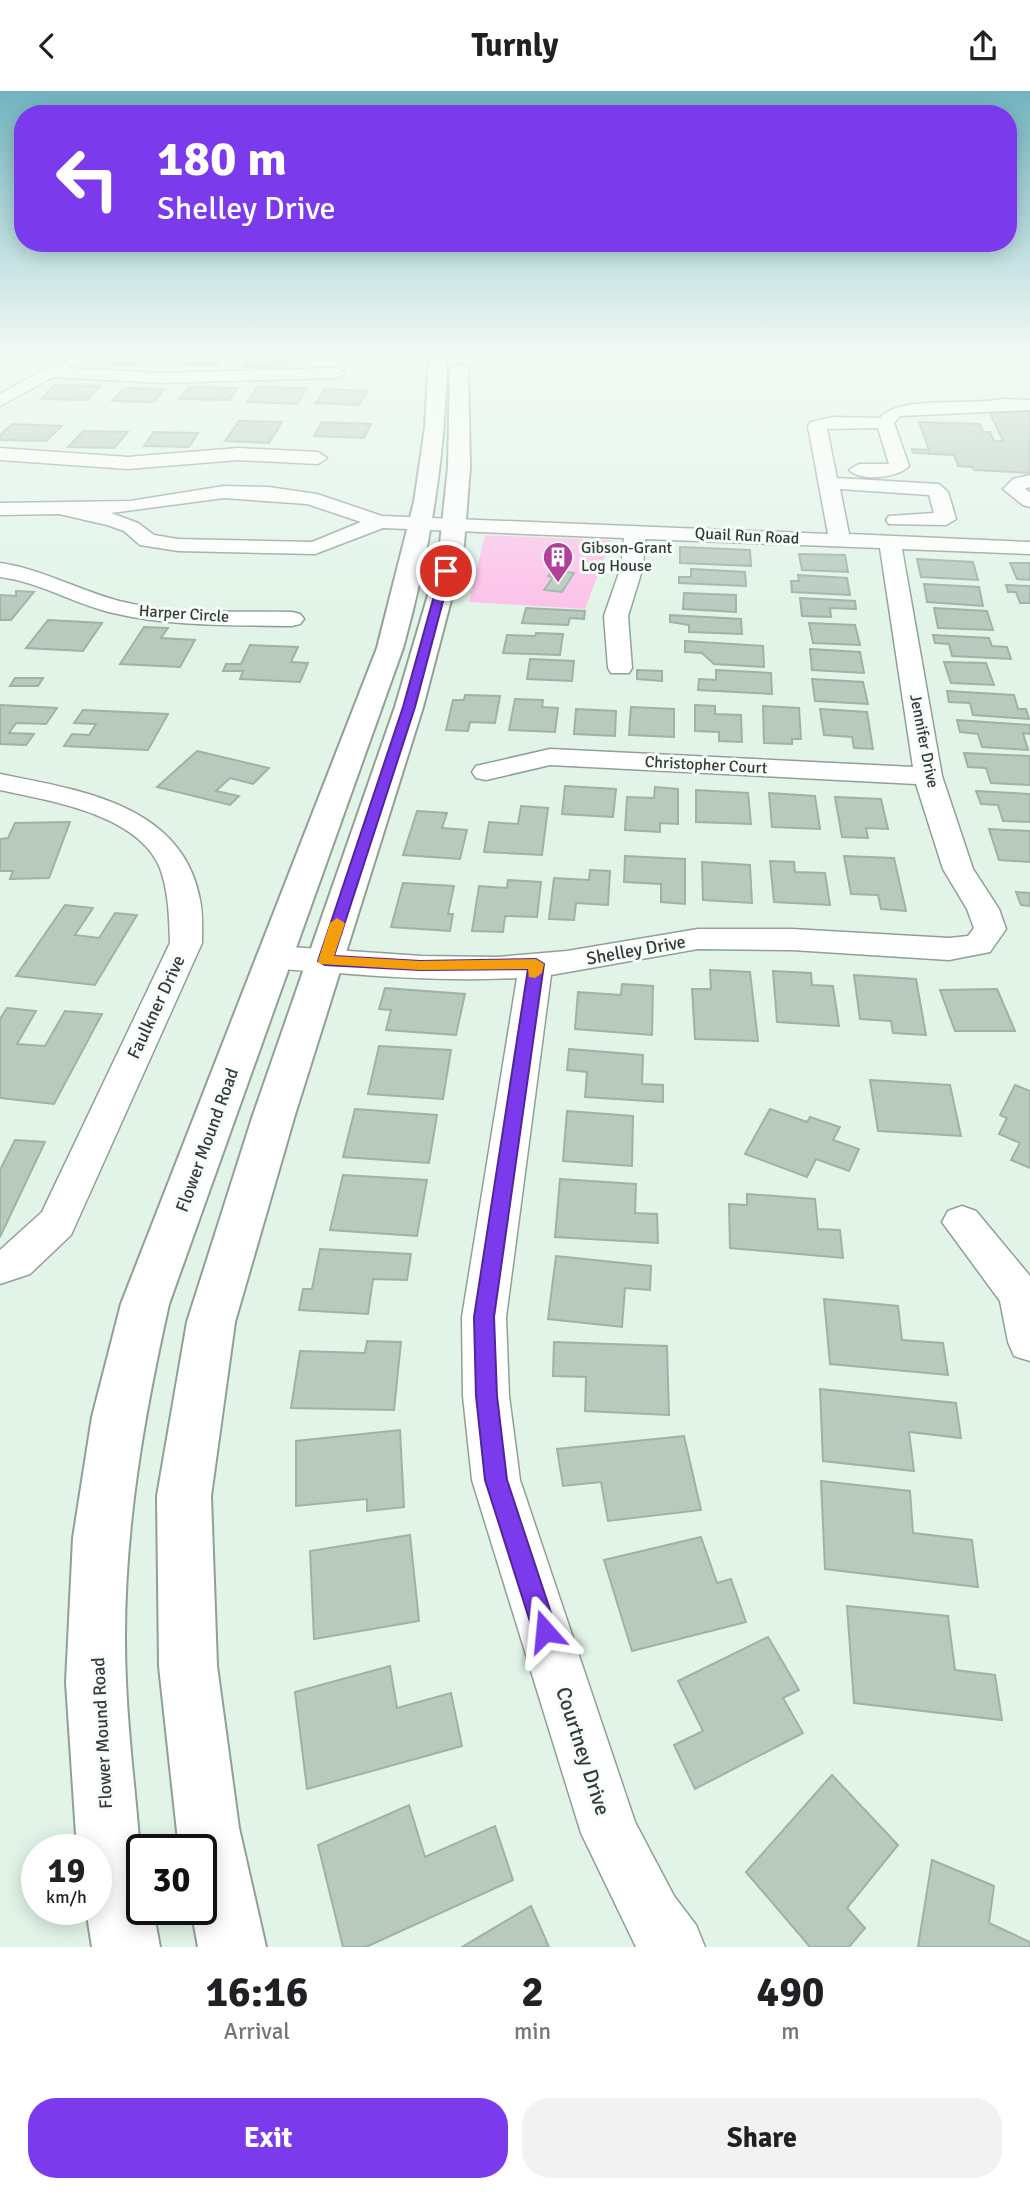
<!DOCTYPE html>
<style>
body{margin:0;font-family:Signika,sans-serif;background:#f2f2f2;color:#202124;height:100vh;display:flex;flex-direction:column;font-size:26px;white-space:nowrap}
*{box-sizing:border-box;margin:0}
p{font-size:23px;color:#757577}
.icon{flex:none;width:38px;height:38px;fill:none;stroke:currentColor;stroke-width:2;stroke-linecap:round;stroke-linejoin:round}
.map{position:relative;height:1856px;overflow:hidden}
.drawer{display:flex;flex-direction:column;background:#fff;flex:1}
.drawer>*{flex:none}
.top-card{position:absolute;left:14px;top:14px;width:1003px;height:147px;border-radius:28px;box-shadow:0 4px 18px #0003;background:#7c3aed;color:#fff;overflow:hidden}
.speed{position:absolute;left:21px;top:1743px;display:flex;gap:14px;font-size:35px;font-weight:700;text-align:center}
.speed>*{display:grid;place-content:center;width:91px;height:91px;border-radius:50%;background:#fff;box-shadow:0 4px 18px #0003;line-height:1}
.speed small{font-size:18px;font-weight:400}
.speed .limit{border:4px solid #111;border-radius:10px;background:#fff;color:#111}
.pin{position:absolute;display:grid;place-items:center;width:60px;height:60px;color:#fff;margin:-30px;border:4px solid #fff;border-radius:50%;box-shadow:0 2px 7px #0007}
.me{position:absolute;width:77px;margin:-38px;rotate:342deg;stroke-linejoin:round;filter:drop-shadow(0 0 5px #0008)}
.turn{display:flex;align-items:center;gap:24px;height:147px;padding:0 28px;font-size:32px}
.turn .icon{width:91px;height:91px;stroke-width:2.5}
.turn b{display:block;font-size:49px;line-height:60px}
.eta{display:flex;justify-content:space-evenly;align-items:center;height:119px;text-align:center}
.eta b{font-size:42px;font-weight:700;line-height:49px}
.action{display:flex;gap:14px;margin-top:auto;padding:14px 28px}
.action a{flex:1;height:80px;border-radius:28px;background:#7c3aed;color:#fff;font-size:28px;font-weight:700;line-height:80px;text-align:center}
.action a+a{background:#f2f2f2;color:#202124}
header{display:flex;justify-content:space-between;align-items:center;height:91px;padding:0 28px;background:#fff;font-size:32px;font-weight:700}
.map>svg:first-child{display:block}
</style>
<header><svg class="icon" aria-label="back" viewBox="0 0 24 24"><path d="M15 5l-7 7 7 7"/></svg>Turnly<svg class="icon" aria-label="share" viewBox="0 0 24 24"><path d="M12 15V3M7 8l5-5 5 5M5 13v7h14v-7"/></svg></header>
<div class="map">
<svg width="1030" height="1856" viewBox="0 0 1030 1856">
<rect width="100%" height="100%" fill="#e2f4e8"/>
<path fill="#fdc1ea" d="M485,444L611,449L585,518L469,511Z"/>
<g fill="#b8c9be" stroke="#a0b1a5" stroke-width="2">
<path d="M113,262H151L139,274L102,273Z"/>
<path d="M187,262L225,263L217,274L178,273Z"/>
<path d="M253,262L293,263L284,277L243,276Z"/>
<path d="M315,262H355L353,266L313,265Z"/>
<path d="M55,294L100,295L87,309L41,308Z"/>
<path d="M189,296L238,297L229,309L179,308Z"/>
<path d="M258,296L307,297L297,313L247,311Z"/>
<path d="M124,297L164,298L154,311L112,310Z"/>
<path d="M325,298L368,300L359,314L316,312Z"/>
<path d="M988,318L1030,320V382L974,379L972,376L958,375L954,364L913,362L912,358L929,359L919,331L980,333L983,341H990L994,350H1003Z"/>
<path d="M239,330L282,331L269,352L225,350Z"/>
<path d="M322,331L371,333L364,347L314,345Z"/>
<path d="M12,333L62,335L46,350L0,349V344Z"/>
<path d="M83,340L128,341L114,357L68,356Z"/>
<path d="M154,341L198,342L189,356L144,355Z"/>
<path d="M680,456L750,459L751,475L680,472Z"/>
<path d="M799,463L845,464L848,481L802,479Z"/>
<path d="M917,468L973,471L978,489L921,486Z"/>
<path d="M1010,472H1030V489L1017,488Z"/>
<path d="M691,478L745,481L746,495L679,492V486H691Z"/>
<path d="M552,479L574,482L562,501L544,499L553,486L548,485Z"/>
<path d="M798,484L847,487L850,504L792,501L791,490H799Z"/>
<path d="M924,493L979,496L983,515L927,511Z"/>
<path d="M1006,494L1030,495V512H1020L1016,501H1008Z"/>
<path d="M16,500L34,501L11,529H0V504L16,505Z"/>
<path d="M684,502L736,504V521L683,518Z"/>
<path d="M800,507L855,510L856,518L830,517L831,526L802,525Z"/>
<path d="M526,517L585,520L584,528L570,527L568,534L522,532Z"/>
<path d="M934,517L987,520L993,539L938,537Z"/>
<path d="M670,524L741,528L742,543L689,541V534L670,531Z"/>
<path d="M48,529L102,532L83,560L26,557Z"/>
<path d="M809,532L855,534L860,554L813,552Z"/>
<path d="M144,536L168,537L161,547L195,549L180,576L120,573Z"/>
<path d="M536,542L563,543L560,564L503,562L507,544L535,545Z"/>
<path d="M933,544L989,547L992,555L1007,556L1011,568L952,565L949,553L935,552Z"/>
<path d="M685,550L763,555L764,576L714,573L702,562L685,561Z"/>
<path d="M250,554L298,556L291,571L308,572L300,591L240,588L243,580H223L226,573H241Z"/>
<path d="M810,558L860,561L864,582L812,579Z"/>
<path d="M530,568L574,570L572,590L527,588Z"/>
<path d="M944,571L986,572L994,594L951,592Z"/>
<path d="M637,579L662,580V590L637,588Z"/>
<path d="M716,579L771,582L772,603L698,599L699,588L716,589Z"/>
<path d="M15,587H43L38,595H10Z"/>
<path d="M812,588L863,591L868,613L815,610Z"/>
<path d="M947,600L1014,604L1018,618H1026L1029,628L973,624L970,612L949,611Z"/>
<path d="M465,604L500,605L495,632L470,631L468,640L446,639L453,609H464Z"/>
<path d="M515,608L543,609L542,616L558,617L555,641L509,639Z"/>
<path d="M0,614L57,617L46,633L16,632L9,642L34,643L26,654L0,653Z"/>
<path d="M695,614L715,615V623L741,624L742,651L719,650V641L695,640Z"/>
<path d="M763,615L799,617L801,648H792V653L764,652Z"/>
<path d="M631,616L674,618V646L629,644Z"/>
<path d="M576,618L616,620L615,645L574,643Z"/>
<path d="M820,618L867,621L873,658L854,657L852,646L824,644Z"/>
<path d="M83,619L168,623L148,659L64,655L72,643L89,644L96,633L74,632Z"/>
<path d="M957,629L1030,634V643L1023,642L1028,659L982,656L978,643L960,641Z"/>
<path d="M197,660L269,677L253,693L230,687L216,700L239,705L230,714L157,696Z"/>
<path d="M964,662L1030,665V694L991,692L986,677L968,676Z"/>
<path d="M565,695L616,698L613,726L562,723Z"/>
<path d="M655,696L678,698V733L660,732V741L625,739L627,706L654,707Z"/>
<path d="M696,699L748,702L751,733L696,731Z"/>
<path d="M976,700L1030,703V731L1003,730L998,714L981,713Z"/>
<path d="M769,702L815,705L820,738L772,736Z"/>
<path d="M835,706L881,708L888,738L866,737L868,747L842,746Z"/>
<path d="M521,715L548,717L542,764L484,761L489,731L518,733Z"/>
<path d="M417,720L447,722L442,737L467,739L460,768L403,764Z"/>
<path d="M70,731L49,787L10,788L13,780H0V748L8,747L15,732Z"/>
<path d="M989,738L1030,740V771L999,769Z"/>
<path d="M625,765L685,768V813L661,811V793L624,791Z"/>
<path d="M844,765L894,767L906,820L881,818L878,804L851,803Z"/>
<path d="M770,770L794,771L795,781L825,782L830,814L774,811Z"/>
<path d="M702,771L750,774L752,812L703,809Z"/>
<path d="M590,779L610,780L608,814L576,812L574,829L549,828L554,787L589,789Z"/>
<path d="M508,789L541,791L537,826L505,825L503,841L472,840L479,795L507,797Z"/>
<path d="M403,792L454,795L448,823H453L450,840L391,836Z"/>
<path d="M1016,801L1030,802V815L1021,814Z"/>
<path d="M65,814L93,817L75,844L99,847L115,822L137,824L95,894L16,885Z"/>
<path d="M710,879L750,881L758,950L695,948L692,898H711Z"/>
<path d="M773,880L811,882L812,894L833,895L839,935L777,931Z"/>
<path d="M854,884L916,888L926,944L893,942L891,930L860,928Z"/>
<path d="M622,893L653,895L652,944L575,938L578,901L621,904Z"/>
<path d="M385,897L465,903L456,944L386,939L391,919L379,918Z"/>
<path d="M997,898L1015,940H955L940,899Z"/>
<path d="M7,917L36,920L17,953L45,955L65,920L102,923L54,1013L0,1007V928Z"/>
<path d="M379,955L451,959L443,1008L368,1003Z"/>
<path d="M569,958L643,964L642,993L663,994V1011L585,1006L587,981L567,979Z"/>
<path d="M870,989L950,994L961,1045L878,1040Z"/>
<path d="M1015,994L1030,1000V1077L1011,1069L1020,1052L999,1043L1007,1027L1000,1024Z"/>
<path d="M355,1018L437,1024L429,1072L343,1066Z"/>
<path d="M770,1018L807,1031L810,1026L840,1036L833,1049L859,1058L849,1080L816,1068L807,1086L745,1063Z"/>
<path d="M567,1020L633,1025L632,1075L563,1070Z"/>
<path d="M15,1049L45,1051L0,1146V1079Z"/>
<path d="M343,1084L427,1089L417,1145L330,1139Z"/>
<path d="M560,1088L636,1093L635,1122L657,1123L658,1152L555,1146Z"/>
<path d="M747,1103L815,1108L818,1138L840,1139L843,1167L730,1157L729,1113L747,1114Z"/>
<path d="M320,1158L411,1163L407,1189L373,1188L368,1223L299,1219L303,1198H312Z"/>
<path d="M556,1165L651,1175L650,1199L625,1197L622,1236L548,1228Z"/>
<path d="M824,1208L898,1215L902,1249L943,1252L948,1284L830,1273Z"/>
<path d="M367,1250L401,1251L394,1319L291,1317L300,1260L365,1262Z"/>
<path d="M554,1251L667,1255L669,1324L585,1320L586,1286L553,1285Z"/>
<path d="M820,1298L956,1312L961,1347L909,1341L914,1380L823,1370Z"/>
<path d="M400,1339L404,1416L367,1420V1408L296,1415V1350Z"/>
<path d="M684,1345L701,1419L608,1430L601,1391L563,1395L557,1358Z"/>
<path d="M821,1390L910,1400L913,1442L972,1449L978,1496L825,1478Z"/>
<path d="M410,1444L419,1530L314,1548L310,1460Z"/>
<path d="M701,1446L717,1492L731,1488L746,1531L632,1560L604,1469Z"/>
<path d="M847,1515L948,1525L955,1579L995,1584L1002,1629L854,1612Z"/>
<path d="M768,1546L799,1599L783,1607L803,1642L695,1698L674,1654L703,1640L678,1590Z"/>
<path d="M390,1575L397,1617L451,1602L462,1655L307,1698L295,1601Z"/>
<path d="M832,1684L898,1754L847,1817L865,1837L849,1856H810L746,1781Z"/>
<path d="M409,1714L425,1766L495,1735L513,1789L366,1856H343L318,1754Z"/>
<path d="M932,1769L994,1795L989,1832L1030,1851V1856H918Z"/>
<path d="M531,1815L549,1856H462Z"/>
</g>
<g fill="none" stroke-linecap="round" stroke-linejoin="round">
<g stroke="#90a095" stroke-width="3">
<g id="minor">
<path d="M70,264L78,269L68,277L162,282L337,277L345,282L337,287L162,292L53,286L0,315V303Z"/>
<path d="M1003,308L1030,309V319L900,325L894,332L909,375C899,387 860,391 849,379L859,373H889L878,337L827,338L837,387L939,393L948,401L956,428L946,434L889,433L886,429L889,425L934,422L929,404L840,398L849,443L1030,451V463L902,458L942,685L973,778L999,818L1006,838L990,861L949,869L792,859L698,858L551,884L506,1226L509,1305L520,1389L635,1731L674,1805L696,1834L705,1856H636L581,1742L472,1389L463,1305L462,1226L517,887C458,890 398,887 338,882C314,880 287,880 263,874L258,866L263,858L275,855L422,865L497,866L567,860L698,838H792L949,847L968,845L974,837L967,818L943,778L916,693L550,674L486,689L476,687L472,681L476,675L550,658L913,676L880,457L645,448L643,476L628,525L632,577L629,582H611L608,577L604,525L621,476L624,447L383,437L315,463L178,460L140,454L124,440L107,434L59,423L0,424V412L130,410L224,395L268,396L317,403L382,425L828,443L808,335L811,331L833,326L880,327C899,304 970,315 1003,308ZM224,407L307,413L361,431L312,451L178,448L154,444L138,432L111,422Z"/>
<path d="M0,357L128,366L238,357L318,361L327,367L318,373L238,369L128,378L0,369Z"/>
<path d="M1030,384V396L1025,398L1030,401V416L1023,414L1003,398L1013,388Z"/>
<path d="M0,472C42,478 78,499 119,510C175,524 235,520 292,521L300,523L304,528L300,533L292,535C232,534 172,536 113,522C74,513 40,491 0,486Z"/>
<path d="M0,683C79,699 183,713 200,809C203,823 202,838 202,852L71,1144L30,1183L0,1193V1159L42,1121L170,852C169,826 169,802 160,777C138,723 50,710 0,699Z"/>
<path d="M962,1115L976,1120L1030,1185V1270L1014,1265L1008,1251L1000,1210L942,1131L948,1120Z"/>
</g>
</g>
<g stroke="#90a095" stroke-width="4">
<g id="major">
<path d="M429,262H447C446,363 430,460 403,557L169,1213C141,1338 120,1462 126,1591C129,1668 142,1742 142,1818H153L160,1856H92L86,1818H96V1759H77L66,1591L73,1447L92,1326L121,1213L377,557L414,411L425,337Z"/>
<path d="M459,273L468,278L470,376L464,453L455,494L423,616L294,1027L235,1231L211,1405L217,1575L239,1737L266,1856H198L191,1818H201V1759H179L159,1575L157,1405L187,1231L252,1027L395,616L431,494L440,453L448,376L450,278Z"/>
</g>
</g>
<use href="#minor" fill="#fff" fill-rule="evenodd"/>
<use href="#major" fill="#fff" fill-rule="evenodd"/>
</g>
<linearGradient id="sky" x2="0" y2="1"><stop stop-color="#71b4bf"/><stop offset="0.5" stop-color="#f2faf5"/><stop offset="1" stop-color="#f2faf5" stop-opacity="0"/></linearGradient>
<rect width="1030" height="522" fill="url(#sky)"/>
<path fill="#7c3aed" stroke="#51269a" stroke-width="2" d="M446,477L451,480L415,616L334,865L420,870L536,868L544,873L494,1226L497,1305L507,1389L557,1540L553,1549L545,1552L536,1549L533,1540L485,1389L476,1305L474,1226L528,878L420,879L325,874L318,870L403,616L441,480Z"/>
<path fill="#f59e0b" d="M337,827L345,832L334,865L420,870L536,868L544,873L542,882L535,887L529,886L528,878L420,879L320,873L318,870L330,832Z"/>
<defs>
<g id="building-pin" transform="scale(1.575)"><path d="M0 17L-7.5 6A9.5 9.5 0 1 1 7.5 6Z" fill="#b33f98" stroke="#f7fef9"/><path d="M-4-6H4V6H1V3H-1V6H-4ZM-2.5-4.3h1.7v1.8h-1.7ZM.8-4.3h1.7v1.8H.8ZM-2.5-1h1.7V.8h-1.7ZM.8-1h1.7V.8H.8Z" fill="#fff"/></g>
</defs>
<g fill-rule="evenodd">
<use href="#building-pin" x="558" y="466"/>
</g>
<g text-anchor="middle" dominant-baseline="central" stroke-width="6" stroke-linejoin="round" paint-order="stroke">
<g font-size="16" fill="#353c37" stroke="#f7fef9">
<text transform="translate(747 445) rotate(3)">Quail Run Road</text>
<text transform="translate(184 523) rotate(4)">Harper Circle</text>
<text transform="translate(924 650) rotate(79)">Jennifer Drive</text>
<text transform="translate(706 674) rotate(3)">Christopher Court</text>
</g>
<g font-size="16" fill="#353c37" stroke="#f7fef9" text-anchor="start">
<text x="581" y="457">Gibson-Grant<tspan x="581" dy="18">Log House</tspan></text>
</g>
<g font-size="18" fill="#353c37" stroke="#f7fef9">
<text transform="translate(636 859) rotate(-10)">Shelley Drive</text>
<text transform="translate(156 916) rotate(-65)">Faulkner Drive</text>
<text transform="translate(207 1049) rotate(-70)">Flower Mound Road</text>
<text transform="translate(102 1642) rotate(-93)">Flower Mound Road</text>
</g>
<g font-size="21" fill="#353c37" stroke="#f7fef9">
<text transform="translate(583 1660) rotate(72)">Courtney Drive</text>
</g>
</g>
</svg>
<div class="speed"><div>19<small>km/h</small></div><div class="limit">30</div></div>
<div class="pin" style="left:446px;top:480px;background:#d93025"><svg class="icon" aria-label="arrive" viewBox="0 0 24 24"><path d="M6 21V4h12l-3 4 3 4H6"/></svg></div>
<svg class="me" style="left:545px;top:1540px" viewBox="-20 -20 40 40"><path d="M0-17L14 15 0 8-14 15z" fill="#7c3aed" stroke="#fff" stroke-width="4"/></svg>
<div class="top-card">
<div class="turn"><svg class="icon" aria-label="left" viewBox="0 0 24 24"><path d="M17 20v-9H6M10 6l-5 5 5 5"/></svg><div><b>180 m</b>Shelley Drive</div></div>
</div>
</div>
<section class="drawer">
<div class="eta">
<div><b>16:16</b><p>Arrival</p></div>
<div><b>2</b><p>min</p></div>
<div><b>490</b><p>m</p></div>
</div>
<div class="action"><a>Exit</a><a>Share</a></div>
</section>
